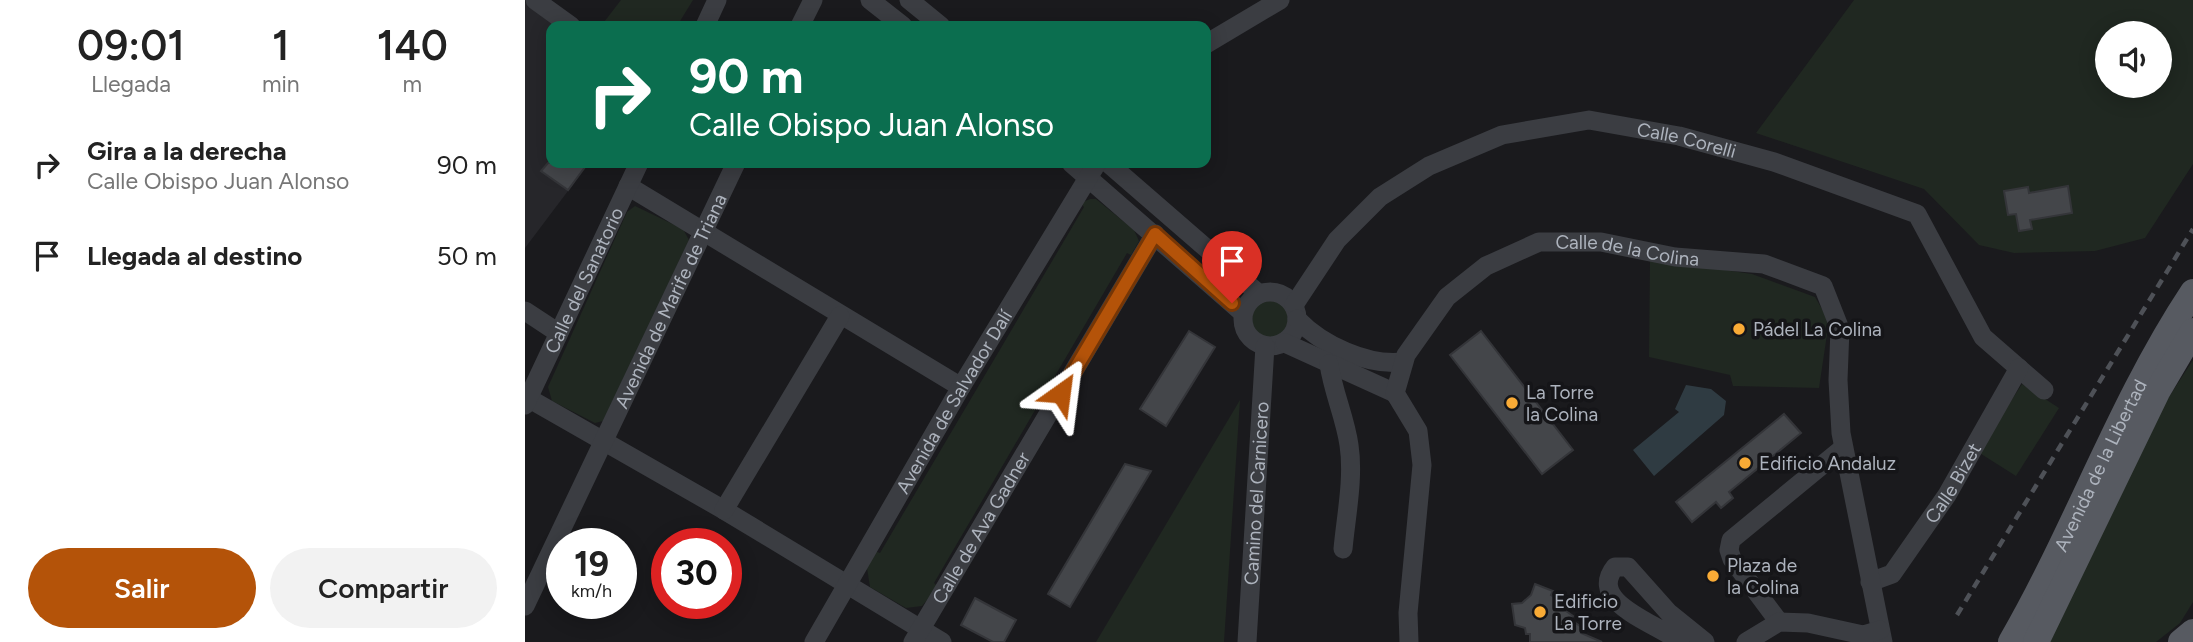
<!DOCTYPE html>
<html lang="es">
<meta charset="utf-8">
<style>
body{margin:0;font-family:Figtree,sans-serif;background:#f2f2f2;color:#222;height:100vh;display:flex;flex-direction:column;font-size:26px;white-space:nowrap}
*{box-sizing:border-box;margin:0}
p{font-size:23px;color:#767676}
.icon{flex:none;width:38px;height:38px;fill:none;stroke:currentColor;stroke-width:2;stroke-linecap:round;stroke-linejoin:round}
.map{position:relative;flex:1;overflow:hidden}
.details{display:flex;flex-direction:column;background:#fff;width:525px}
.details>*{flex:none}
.hud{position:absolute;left:21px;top:21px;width:665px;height:147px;border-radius:14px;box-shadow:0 4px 18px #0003;background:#0b6e4f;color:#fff;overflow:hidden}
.fabs{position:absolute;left:1570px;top:21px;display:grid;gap:14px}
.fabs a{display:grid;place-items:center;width:77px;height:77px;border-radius:50%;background:#fff;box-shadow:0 4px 18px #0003;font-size:35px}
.speed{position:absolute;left:21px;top:528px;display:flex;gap:14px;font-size:35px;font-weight:700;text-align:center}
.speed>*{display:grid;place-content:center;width:91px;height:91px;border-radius:50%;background:#fff;box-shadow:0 4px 18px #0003;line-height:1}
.speed small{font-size:18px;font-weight:400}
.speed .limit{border:10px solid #d22;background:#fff;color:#111}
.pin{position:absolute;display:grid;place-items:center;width:60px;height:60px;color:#fff;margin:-72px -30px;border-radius:50% 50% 50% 0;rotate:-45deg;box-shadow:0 0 7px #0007}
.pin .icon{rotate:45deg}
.me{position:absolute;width:77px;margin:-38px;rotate:31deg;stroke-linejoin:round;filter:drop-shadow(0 0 5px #0008)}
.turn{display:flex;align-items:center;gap:24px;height:147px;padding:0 28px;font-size:32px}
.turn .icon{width:91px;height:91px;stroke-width:2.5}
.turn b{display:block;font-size:49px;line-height:60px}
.eta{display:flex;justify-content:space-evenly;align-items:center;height:119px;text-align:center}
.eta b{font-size:42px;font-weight:600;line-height:49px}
.primary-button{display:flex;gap:14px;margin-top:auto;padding:14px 28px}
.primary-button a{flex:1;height:80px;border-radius:42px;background:#b45309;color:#fff;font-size:28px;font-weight:600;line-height:80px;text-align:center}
.primary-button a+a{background:#f2f2f2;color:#222}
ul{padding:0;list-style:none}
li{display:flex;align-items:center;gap:21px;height:91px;padding:0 28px}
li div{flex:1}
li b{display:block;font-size:26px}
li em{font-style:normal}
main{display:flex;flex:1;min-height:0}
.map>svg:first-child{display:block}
</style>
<main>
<section class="details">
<div class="eta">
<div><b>09:01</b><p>Llegada</p></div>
<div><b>1</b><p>min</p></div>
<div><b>140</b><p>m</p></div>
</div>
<ul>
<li><svg class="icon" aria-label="right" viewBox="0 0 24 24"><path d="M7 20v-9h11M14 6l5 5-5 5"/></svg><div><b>Gira a la derecha</b><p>Calle Obispo Juan Alonso</p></div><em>90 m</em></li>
<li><svg class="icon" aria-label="arrive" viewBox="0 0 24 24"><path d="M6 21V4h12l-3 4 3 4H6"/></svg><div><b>Llegada al destino</b></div><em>50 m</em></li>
</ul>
<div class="primary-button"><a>Salir</a><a>Compartir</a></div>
</section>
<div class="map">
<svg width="1668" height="642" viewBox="0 0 1668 642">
<rect width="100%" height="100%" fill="#1a1a1d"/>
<path fill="#26262a" d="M0,2L34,26H26V163H64L0,248Z"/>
<g fill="#202821" fill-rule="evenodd">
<path d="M96,0H168L152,26H76Z"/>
<path d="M1329,0H1668V164L1620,238L1570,251L1489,253L1454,245L1399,189L1231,133ZM1582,33H1634V86H1582Z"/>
<path d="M565,199H571L609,230L614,241L606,255L602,253L409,583L413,587L397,606L381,608L345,587L342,568L349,551L355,553L559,207L556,203Z"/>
<path d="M110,206L158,229L164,240L78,421L70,423L27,401L23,387L102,212Z"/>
<path d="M1125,259L1227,274L1290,297L1304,321L1294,388L1208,386L1205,375L1124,357Z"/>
<circle cx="745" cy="318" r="20"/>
<path d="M1668,360V602L1655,623L1631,642H1522L1640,403Z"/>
<path d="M1497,384L1534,408L1491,476L1453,452Z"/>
<path d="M715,400L699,642H571Z"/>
</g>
<path fill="#2f3b42" d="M1161,385L1186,389L1201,401L1199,415L1129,476L1108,450L1154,412L1150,409Z"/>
<g fill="#44464a" stroke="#343539" stroke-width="2">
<path d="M23,163H54L60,167L43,190L16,171Z"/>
<path d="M1543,186L1547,213L1505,220L1507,229L1494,231L1491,214L1483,215L1479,191L1503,187L1504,193Z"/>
<path d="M664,331L690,347L641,426L615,409Z"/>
<path d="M956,331L1048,450L1017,474L925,355Z"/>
<path d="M1259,414L1276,433L1204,492L1208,498L1196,508L1191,502L1167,522L1151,502Z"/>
<path d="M600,464L626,471L545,607L523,594Z"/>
<path d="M1010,584L1028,591L1026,595L1038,604L1037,608L1048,616L1046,620L1058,628L1056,633L1077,642H1005V634H1001L1000,628L990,625L987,604L997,603L1006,595Z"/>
<path d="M450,598L491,620L479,642H468L436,625Z"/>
</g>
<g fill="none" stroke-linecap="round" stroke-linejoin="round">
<g stroke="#3b3d42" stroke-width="19">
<path d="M10,0L46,26"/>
<path d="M345,0L378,26"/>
<path d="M384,0L416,26"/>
<path d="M180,26L192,0"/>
<path d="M275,26L288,0"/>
<path d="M681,44L755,0"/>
<path d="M546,163L718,313"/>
<path d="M583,163L734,294"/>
<path d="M103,186L436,387"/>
<circle cx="745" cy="319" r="27"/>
<path id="s1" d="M769,305L812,240L855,197L904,166L977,135L1064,120L1154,136L1249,162L1392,214L1458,337L1519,390"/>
<path d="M0,311L32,332"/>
<path d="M772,319C797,345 842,366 878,362"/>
<path d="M760,343L870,393"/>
<path d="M804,364C808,392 820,417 824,445C829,478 821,516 818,549"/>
<path d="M3,398L199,510L417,642"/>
<path id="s2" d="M0,405L114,163"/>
<path d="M199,510L315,316"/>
<path id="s3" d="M1345,582L1367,574L1422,495L1494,368"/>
<path id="s4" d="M0,606L211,163"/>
<path d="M1254,622L1207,559L1204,550L1206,540L1318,448"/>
<path id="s5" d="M289,642L436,387L572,163"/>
<path id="s6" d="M388,642L630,234"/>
<path id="s7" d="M722,642L740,346"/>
<path id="s8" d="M884,642L883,613L897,465L893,431L870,393L881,355L922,297L961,266L1014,242H1076L1150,257L1239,264L1298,286L1315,329L1313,380L1316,433L1358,642"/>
<path d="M1155,642C1134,624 1061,603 1090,567H1103L1144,613L1180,642"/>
<path d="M1221,642L1254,622L1283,623L1338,635L1355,630"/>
</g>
<g stroke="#575a61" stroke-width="26">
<path id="s9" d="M1486,642C1552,528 1595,402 1668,292"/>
<path d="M1511,642L1632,392L1668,331"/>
<path d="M1656,642L1668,632"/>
</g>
<path stroke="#4e5157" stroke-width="4.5" stroke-dasharray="9 7" stroke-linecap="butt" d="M1432,615L1668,229"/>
</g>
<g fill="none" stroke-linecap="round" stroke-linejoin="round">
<g stroke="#753606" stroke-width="18">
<path id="route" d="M536,393L630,234L707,303"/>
</g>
<use href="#route" stroke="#b45309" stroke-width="12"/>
</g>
<g fill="#f9ab36" stroke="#151518" stroke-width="2.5">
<circle cx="1214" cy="329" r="7"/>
<circle cx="987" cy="403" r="7"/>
<circle cx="1220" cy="463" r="7"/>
<circle cx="1188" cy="576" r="7"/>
<circle cx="1015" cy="612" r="7"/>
</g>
<g text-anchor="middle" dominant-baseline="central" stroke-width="7" stroke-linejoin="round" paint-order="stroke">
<g font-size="19" fill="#adb3bd" stroke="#151518">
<text stroke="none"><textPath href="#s1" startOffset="464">Calle Corelli</textPath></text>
<text stroke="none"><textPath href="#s8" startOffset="564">Calle de la Colina</textPath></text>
<text stroke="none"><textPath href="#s2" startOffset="138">Calle del Sanatorio</textPath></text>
<text stroke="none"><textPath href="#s4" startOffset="338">Avenida de Marife de Triana</textPath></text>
<text stroke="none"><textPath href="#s5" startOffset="278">Avenida de Salvador Dalí</textPath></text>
<text stroke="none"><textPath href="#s9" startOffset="198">Avenida de la Libertad</textPath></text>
<text stroke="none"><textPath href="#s3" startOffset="133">Calle Bizet</textPath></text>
<text stroke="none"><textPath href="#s7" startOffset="149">Camino del Carnicero</textPath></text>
<text stroke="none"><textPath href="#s6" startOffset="133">Calle de Ava Gadner</textPath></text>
</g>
<g font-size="19" fill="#adb3bd" stroke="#151518" text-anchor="start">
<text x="1228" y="329">Pádel La Colina</text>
<text x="1001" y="392">La Torre<tspan x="1001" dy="22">la Colina</tspan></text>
<text x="1234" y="463">Edificio Andaluz</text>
<text x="1202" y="565">Plaza de<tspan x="1202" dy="22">la Colina</tspan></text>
<text x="1029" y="601">Edificio<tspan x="1029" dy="22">La Torre</tspan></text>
</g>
</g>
</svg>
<div class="fabs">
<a><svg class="icon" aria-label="sound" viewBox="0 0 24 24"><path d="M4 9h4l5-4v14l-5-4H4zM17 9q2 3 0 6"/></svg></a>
</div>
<div class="speed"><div>19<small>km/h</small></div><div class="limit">30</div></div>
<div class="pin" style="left:707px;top:303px;background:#d93025"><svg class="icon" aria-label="arrive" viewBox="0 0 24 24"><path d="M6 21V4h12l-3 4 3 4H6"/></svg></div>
<svg class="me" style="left:536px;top:393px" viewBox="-20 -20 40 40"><path d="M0-17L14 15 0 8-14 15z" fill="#b45309" stroke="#fff" stroke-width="4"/></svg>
<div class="hud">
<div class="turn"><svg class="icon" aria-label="right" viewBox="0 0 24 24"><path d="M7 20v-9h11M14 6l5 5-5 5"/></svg><div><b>90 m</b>Calle Obispo Juan Alonso</div></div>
</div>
</div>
</main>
